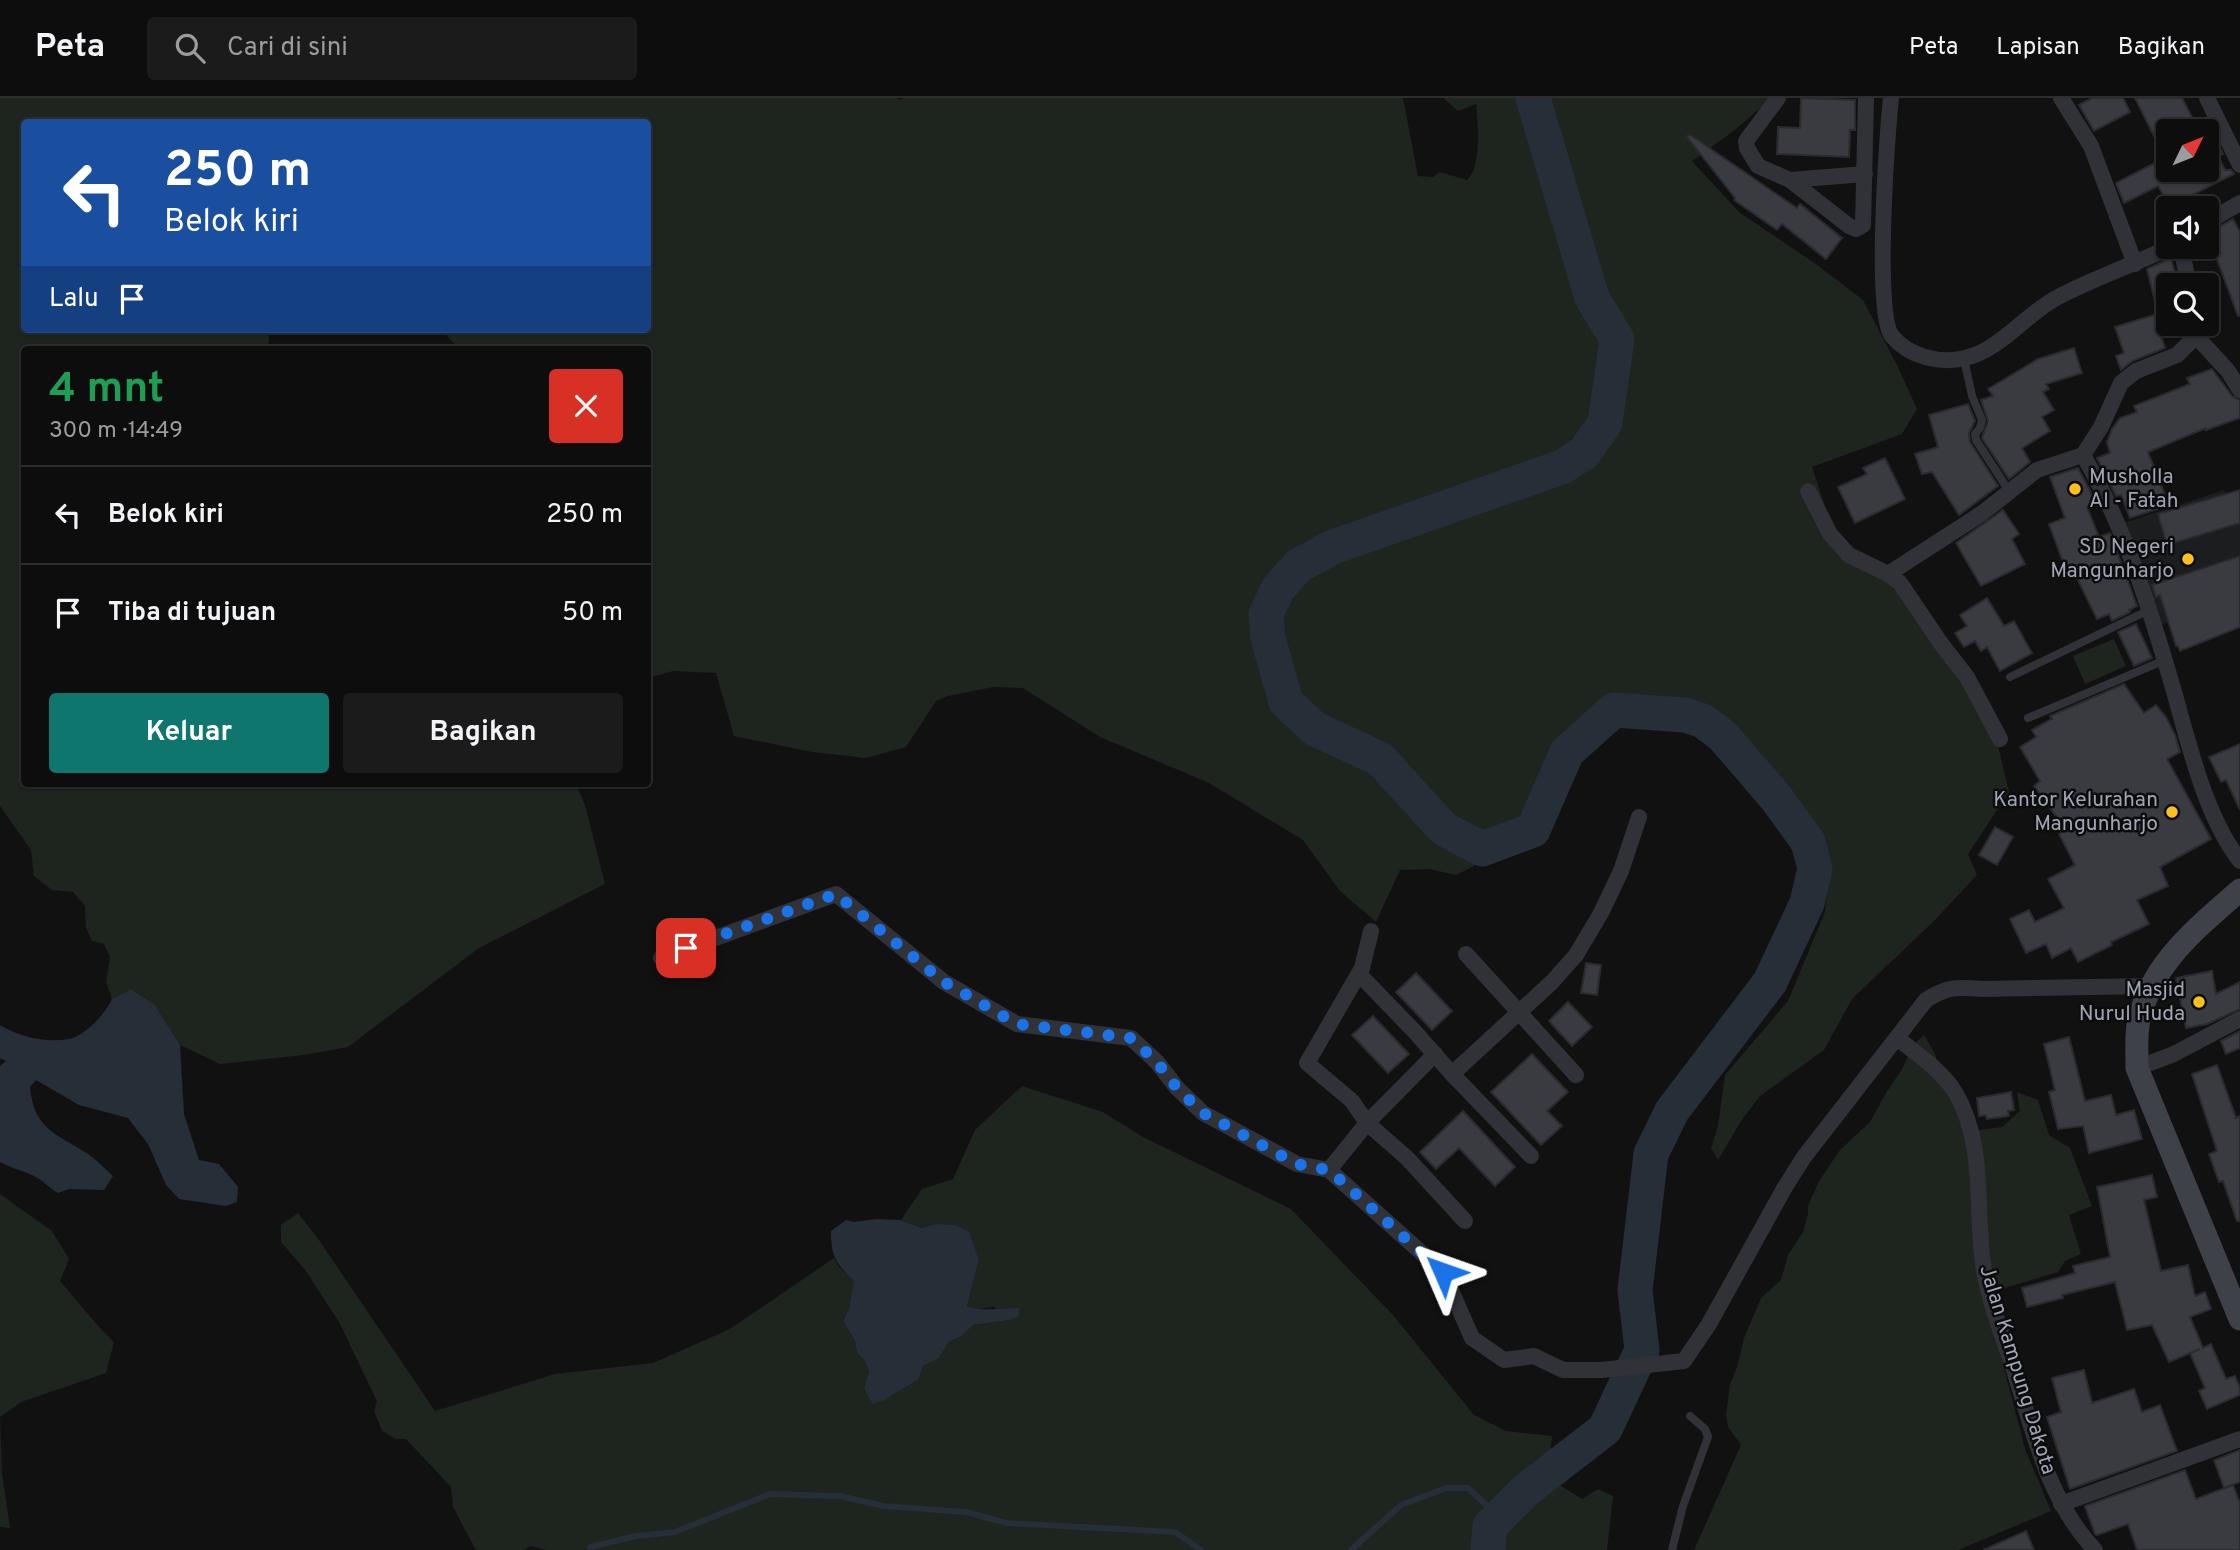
<!DOCTYPE html>
<html lang="id">
<meta charset="utf-8">
<style>
body{margin:0;font-family:Overpass,sans-serif;background:#1b1b1c;color:#f1f3f6;height:100vh;display:flex;flex-direction:column;font-size:26px;white-space:nowrap}
*{box-sizing:border-box;margin:0}
p{font-size:23px;color:#9a9c9e}
.icon{flex:none;width:38px;height:38px;fill:none;stroke:currentColor;stroke-width:2;stroke-linecap:round;stroke-linejoin:round}
.map{position:relative;flex:1;overflow:hidden}
.sheet{position:absolute;left:21px;top:248px;width:630px;height:441px;display:flex;flex-direction:column;background:#0d0d0e;border-radius:7px;box-shadow:0 2px 5px #0004,0 0 0 2px #2d2d2e}
.sheet>*{flex:none}
.hud{position:absolute;left:21px;top:21px;width:630px;height:214px;border-radius:7px;box-shadow:0 2px 5px #0004,0 0 0 2px #2d2d2e;background:#1a4fa0;color:#fff;overflow:hidden}
.needle{width:46px;rotate:47deg}
.fabs{position:absolute;left:2156px;top:21px;display:grid;gap:14px}
.fabs a{display:grid;place-items:center;width:63px;height:63px;border-radius:7px;background:#0d0d0e;box-shadow:0 2px 5px #0004,0 0 0 2px #2d2d2e;font-size:35px}
.pin{position:absolute;display:grid;place-items:center;width:60px;height:60px;color:#fff;margin:-30px;border-radius:14px;box-shadow:0 4px 10px #0006}
.me{position:absolute;width:77px;margin:-38px;rotate:313deg;stroke-linejoin:round;filter:drop-shadow(0 0 5px #0008)}
.turn{display:flex;align-items:center;gap:24px;height:147px;padding:0 28px;font-size:32px}
.turn .icon{width:91px;height:91px;stroke-width:2.5}
.turn b{display:block;font-size:49px;line-height:60px}
.then{display:flex;align-items:center;height:66px;padding:0 28px;background:#0003;gap:14px;font-size:26px}
.round{display:grid;place-items:center;flex:none;width:74px;height:74px;border-radius:7px;background:#1b1b1c}
.overview{display:flex;align-items:center;justify-content:space-between;height:119px;padding:0 28px}
h1{font-size:42px;font-weight:700;line-height:52px;color:#1e9e55}
.button{display:flex;gap:14px;margin-top:auto;padding:14px 28px}
.button a{flex:1;height:80px;border-radius:7px;background:#0f766e;color:#fff;font-size:28px;font-weight:700;line-height:80px;text-align:center}
.button a+a{background:#1b1b1c;color:#f1f3f6}
ul{padding:0;list-style:none}
li{display:flex;align-items:center;gap:21px;height:98px;padding:0 28px;border-top:2px solid #2d2d2e}
li div{flex:1}
li b{display:block;font-size:26px}
li em{font-style:normal}
header{display:flex;align-items:center;gap:42px;box-sizing:border-box;height:98px;padding:0 35px;background:#0d0d0e;border-bottom:2px solid #2d2d2e}
header strong{font-size:33px}
nav{display:flex;gap:38px;margin-inline-start:auto;font-size:24px}
.search{width:490px;height:63px;background:#1b1b1c;display:flex;align-items:center;gap:18px;box-sizing:border-box;padding:0 24px;border-radius:7px;color:#9a9c9e;font-size:26px}
.map>svg:first-child{display:block}
</style>
<header>
<strong>Peta</strong>
<div class="search"><svg class="icon" aria-label="search" viewBox="0 0 24 24"><circle cx="10" cy="10" r="6"/><path d="M15 15l6 6"/></svg>Cari di sini</div>
<nav><a>Peta</a><a>Lapisan</a><a>Bagikan</a></nav>
</header>
<div class="map">
<svg width="2240" height="1452" viewBox="0 0 2240 1452">
<rect width="100%" height="100%" fill="#111112"/>
<path fill="#1c1d1f" d="M2224,392L2227,397L2240,393V497L2160,527L2124,425Z"/>
<g fill="#1d251e">
<path d="M0,0H898L900,2L903,0H1403L1418,78L1433,79L1440,74L1467,82C1482,68 1478,26 1476,6L1458,13L1443,0H1769L1770,2L1731,35L1692,63L1740,115L1816,166L1863,202L1899,271L1917,311L1902,336L1812,369L1842,460L1908,496L1996,639L2009,694L1968,756L1977,777L1934,823L1852,901L1824,952L1760,998L1741,1023L1718,1062L1711,1050L1718,1028L1725,977L1788,903L1825,814L1829,760L1780,679L1723,623L1676,603L1620,599L1581,622L1555,656L1542,692L1522,727L1488,738L1474,768L1456,777L1429,771L1400,772L1376,824L1340,793L1303,742L1207,684L1100,639L1023,590L993,589L948,598L936,603L906,649L866,660L812,654L734,638L716,575L673,573L648,580V252H460L441,231H648V24H24V231H270L268,248L272,252H24V686H576L585,707L605,786L479,850L348,949L304,957L220,966L180,947L155,907L131,891L112,901L106,884L110,859L104,846L92,843L86,830L85,808L73,794L52,792L34,778L31,752L0,708Z"/>
<path d="M2114,541L2126,568L2085,586L2073,558Z"/>
<path d="M1924,937L1935,956L1945,993L1963,1022L1980,1032L2002,1029L2020,1013L2017,994L2038,1002L2049,1037L2070,1050L2092,1108L2069,1117L2081,1156L2065,1163L2058,1174L2008,1189L1986,1200L2025,1351L2051,1413L1958,1452H1694L1741,1347L1728,1329L1726,1317L1730,1286L1737,1269L1744,1240L1761,1200L1781,1182L1788,1157L1803,1134L1808,1116V1108L1819,1083L1840,1052L1870,1024L1886,995L1902,971L1914,946Z"/>
<path d="M1022,988L1103,1014L1143,1039L1291,1111L1393,1217L1474,1317L1506,1333L1552,1338L1550,1358L1532,1370L1582,1401L1598,1391L1613,1398L1607,1452H547L530,1448L525,1452H476L453,1409L451,1389L406,1341H396L382,1333L374,1313L377,1303L339,1224L306,1173L281,1144V1127L298,1115L319,1142L435,1313L555,1276L653,1265L730,1231L834,1160L839,1169L855,1183L849,1210L843,1223L855,1243L857,1255L864,1262L869,1273L864,1290L872,1306L919,1281L923,1268L939,1260L949,1244L962,1238L973,1227L1010,1222L994,1209L976,1211L967,1208L979,1162L936,1126L923,1130L901,1122L922,1091L953,1081L975,1032Z"/>
<path d="M0,1096L52,1133L69,1161L60,1183L99,1229L114,1244L106,1275L21,1304L0,1319L2,1375L10,1430L0,1429Z"/>
</g>
<g fill="#262e37">
<path d="M131,891L155,907L180,947L184,1016L199,1062L219,1066L238,1089L237,1104L226,1108L179,1101L166,1087L148,1046L128,1020L79,1007L36,982L30,989C34,1032 56,1035 88,1056C97,1062 105,1071 113,1078L104,1092L69,1091L58,1095C49,1090 43,1082 34,1078C22,1072 13,1071 0,1064V968L6,963L0,960V927C20,939 46,945 69,941C85,938 106,915 112,901Z"/>
<path d="M876,1121L901,1122L922,1130L936,1126L956,1127L969,1134L979,1162L967,1208C982,1214 1002,1210 1019,1210V1218L1010,1222L973,1227L962,1238L949,1244L939,1260L923,1268L919,1281L884,1302L872,1306L864,1290L869,1273L864,1262L857,1255L855,1243L843,1223L849,1210L854,1183C836,1165 831,1159 831,1133L846,1122L854,1124Z"/>
</g>
<g fill="none" stroke-linecap="round" stroke-linejoin="round">
<g stroke="#262e37" stroke-width="6">
<path d="M590,1449L636,1438L675,1434L770,1396L840,1398L883,1408L966,1414L1006,1425L1175,1434L1201,1452"/>
<path d="M1351,1452L1401,1407L1446,1390H1468L1499,1419"/>
</g>
<path stroke="#262e37" stroke-width="35" d="M1488,1452L1490,1428L1526,1392L1605,1331L1642,1252L1635,1192L1651,1056L1672,1013L1770,884L1807,805L1815,770L1808,744L1777,701L1723,638L1703,623L1685,617L1614,612L1567,654L1533,732L1482,751L1444,731L1380,661L1315,631L1286,604L1268,540L1266,516L1278,491L1298,468L1333,449L1562,369L1584,355L1605,325L1617,241L1592,200L1533,0"/>
</g>
<g fill="#3a3a41" stroke="#2b2a2f" stroke-width="2">
<path d="M1801,0L1855,2V32H1850L1849,59L1777,56L1778,29L1800,30Z"/>
<path d="M2092,0H2123L2130,14L2094,33L2079,7Z"/>
<path d="M2135,0H2182L2199,33H2168V72H2207V23L2223,56L2218,58L2225,72H2231L2234,76L2188,99L2194,110H2171L2158,88L2124,105L2116,85L2165,60Z"/>
<path d="M1689,36L1797,110L1800,106L1842,140L1826,161L1782,126L1777,132L1734,102L1735,100L1687,39Z"/>
<path d="M2233,121L2240,134V218H2238L2214,153L2207,158V135Z"/>
<path d="M2171,160L2178,187H2168V231L2162,232L2147,171Z"/>
<path d="M2154,217L2165,250L2132,263L2121,272L2116,258L2124,255L2115,229Z"/>
<path d="M2074,250L2082,275L2046,286L2049,291L2043,294L2054,312L2042,319L2050,333L2022,350L2030,364L2009,381L1982,340L1988,323L1981,302L1993,298L1988,291L2038,261Z"/>
<path d="M2212,271L2232,298L2240,302V320L2206,332V330L2148,354L2169,407L2130,420L2121,397L2116,398L2097,360L2110,355L2107,344L2112,331L2120,320L2137,314L2134,308L2190,286L2187,280Z"/>
<path d="M1968,306L1975,323L1969,335L1970,344L1998,388L1959,417L1932,374L1922,376L1915,356L1938,349L1929,317Z"/>
<path d="M1885,360L1905,401L1855,425L1838,389L1867,376L1863,370Z"/>
<path d="M2078,370L2097,406L2087,409L2099,439L2110,435L2137,508L2129,512L2130,514L2112,523L2109,516L2097,521L2072,470L2066,472L2049,426L2065,420L2050,379Z"/>
<path d="M2240,392V425L2167,447L2158,416Z"/>
<path d="M2003,412L2019,436L2012,441L2025,466L1981,488L1956,445Z"/>
<path d="M2240,458V529L2180,553L2178,548H2176L2160,497L2156,499L2152,487Z"/>
<path d="M1987,500L2004,528L2014,523L2032,555L2000,573L1987,549L1981,553L1975,543L1964,549L1955,535L1967,528L1960,517Z"/>
<path d="M2136,526L2152,560L2134,568L2118,534Z"/>
<path d="M2124,586L2144,615L2156,607L2166,619L2175,637L2180,654L2167,661L2211,741L2160,769L2168,788L2137,802L2149,826L2111,844L2112,847L2078,864L2071,850L2052,860L2046,846L2026,855L2010,821L2029,812L2035,824L2064,810L2048,781L2075,767L2059,736L2066,732L2034,688L2040,683L2020,649L2036,639L2032,632L2052,621L2050,618Z"/>
<path d="M2240,646V712L2226,682L2221,684L2209,659Z"/>
<path d="M1995,729L2013,739L1997,767L1979,757Z"/>
<path d="M1586,865L1601,867L1597,897L1581,895Z"/>
<path d="M2212,873L2216,896L2240,884V911L2207,926L2186,930L2176,880Z"/>
<path d="M1416,875L1452,913L1432,932L1396,894Z"/>
<path d="M1568,904L1592,929L1572,948L1549,923Z"/>
<path d="M1373,918L1409,956L1388,975L1352,937Z"/>
<path d="M2240,933V950L2226,956L2221,943Z"/>
<path d="M2069,939L2085,1003L2111,997L2116,1017L2134,1012L2142,1041L2089,1055L2083,1028L2058,1031L2049,994L2055,992L2044,946Z"/>
<path d="M1532,956L1568,994L1547,1013L1562,1028L1541,1047L1491,994Z"/>
<path d="M2217,967L2236,1020L2240,1018V1123H2237L2223,1083L2219,1084L2209,1056L2217,1053L2192,976Z"/>
<path d="M2011,994L2014,1012L2008,1013L2009,1018L1987,1021L1986,1017L1979,1018L1977,1000Z"/>
<path d="M1463,1013L1515,1069L1495,1088L1459,1050L1436,1071L1420,1054Z"/>
<path d="M2152,1077L2157,1099L2144,1102L2161,1173L2188,1167L2195,1198L2205,1194L2211,1211L2190,1219L2203,1250L2211,1246L2226,1281L2235,1278L2240,1290V1297L2207,1311L2199,1293L2205,1290L2190,1255L2200,1251L2169,1264L2152,1227L2127,1232L2115,1184L2062,1197L2063,1200L2027,1209L2022,1190L2075,1175L2073,1168L2110,1159L2097,1089Z"/>
<path d="M2084,1272L2092,1305L2134,1291L2142,1314L2160,1307L2177,1353L2070,1391L2047,1319L2061,1314L2052,1280Z"/>
<path d="M2240,1352V1384L2224,1390L2214,1362Z"/>
<path d="M2185,1372L2196,1401L2233,1387L2240,1405V1452H2137L2128,1426L2097,1437L2095,1436L2085,1408Z"/>
<path d="M2026,1433L2034,1452H1983Z"/>
</g>
<g fill="none" stroke-linecap="round" stroke-linejoin="round">
<g stroke="#313238" stroke-width="8">
<path d="M1964,261L1972,298L1982,322L1980,330L1975,336L1976,342L2009,393"/>
<path d="M2010,579L2149,512"/>
<path d="M2028,620L2165,562"/>
<path d="M1672,1452L1683,1408L1708,1339L1705,1331L1690,1318"/>
</g>
<g stroke="#313238" stroke-width="16">
<path d="M1778,0L1746,43L1747,50L1758,68L1790,82L1865,76"/>
<path d="M1891,0C1887,36 1874,217 1892,238C1909,259 1940,266 1965,260C1999,253 2027,215 2058,199C2094,180 2133,167 2170,149"/>
<path d="M2061,0L2091,48L2135,166"/>
<path d="M2207,0L2240,67"/>
<path d="M1790,82L1849,128L1856,131L1863,127L1866,0"/>
<path d="M2207,124L2240,105"/>
<path d="M2181,149L2189,187"/>
<path d="M2195,226L2196,238L2177,257L2136,273L2121,285L2101,329L2083,357C2125,429 2150,511 2173,590C2189,646 2205,718 2240,763"/>
<path d="M2196,238L2228,273L2240,292"/>
<path d="M1808,393L1830,436L1849,457L1888,476L1900,485L1942,547L1967,579L2000,641"/>
<path d="M1888,476L1981,416L2037,372L2083,357"/>
<path d="M1371,833L1362,870L1307,965L1352,1003L1367,1025L1407,1060L1465,1123"/>
<path d="M1466,856L1576,977"/>
<path d="M661,860L836,796L944,884L1017,926L1131,940L1157,964L1177,990L1203,1015L1297,1066L1329,1072L1443,1174L1472,1240L1504,1262L1534,1258L1563,1272H1601L1684,1263L1709,1226L1785,1089L1804,1059L1926,902C1948,888 1957,889 1982,891L2150,888"/>
<path d="M1359,876L1416,935L1452,976L1531,1058"/>
<path d="M1897,940C1917,956 1941,972 1955,994C1986,1046 1975,1110 1983,1166C1988,1201 2002,1236 2013,1269C2033,1332 2048,1403 2095,1452"/>
<path d="M2137,970L2174,956L2240,921"/>
<path d="M1452,976L1552,884L1576,857L1601,815L1621,773L1639,719"/>
<path d="M1329,1072L1367,1025L1435,956"/>
<path d="M2061,1406L2240,1341"/>
</g>
<path stroke="#3f4148" stroke-width="23" d="M2240,792C2197,830 2149,867 2138,927C2136,941 2137,956 2137,970L2240,1221"/>
</g>
<g fill="none" stroke-linecap="round" stroke-linejoin="round">
<path stroke="#1a73e8" stroke-width="12" stroke-dasharray="0 21.6" d="M686,850L836,796L944,884L1017,926L1131,940L1157,964L1177,990L1203,1015L1297,1066L1329,1072L1443,1174"/>
</g>
<g fill="#ffc01c" stroke="#0c0c0d" stroke-width="2.5">
<circle cx="2075" cy="391" r="7"/>
<circle cx="2188" cy="461" r="7"/>
<circle cx="2172" cy="714" r="7"/>
<circle cx="2199" cy="904" r="7"/>
</g>
<g text-anchor="middle" dominant-baseline="central" stroke-width="5" stroke-linejoin="round" paint-order="stroke">
<g font-size="21" fill="#a0a5b5" stroke="#0c0c0d" text-anchor="end">
<text x="2089" y="379" text-anchor="start">Musholla<tspan x="2089" dy="24">Al - Fatah</tspan></text>
<text x="2174" y="449">SD Negeri<tspan x="2174" dy="24">Mangunharjo</tspan></text>
<text x="2158" y="702">Kantor Kelurahan<tspan x="2158" dy="24">Mangunharjo</tspan></text>
<text x="2185" y="892">Masjid<tspan x="2185" dy="24">Nurul Huda</tspan></text>
</g>
<g font-size="21" fill="#a0a5b5" stroke="#0c0c0d">
<text transform="translate(2017 1272) rotate(73)">Jalan Kampung Dakota</text>
</g>
</g>
</svg>
<div class="fabs">
<a><svg class="needle" viewBox="-14 -14 28 28"><path d="M0-13l5 13h-10z" fill="#e53935"/><path d="M0 13l5-13h-10z" fill="#9a9c9e"/></svg></a>
<a><svg class="icon" aria-label="sound" viewBox="0 0 24 24"><path d="M4 9h4l5-4v14l-5-4H4zM17 9q2 3 0 6"/></svg></a>
<a><svg class="icon" aria-label="search" viewBox="0 0 24 24"><circle cx="10" cy="10" r="6"/><path d="M15 15l6 6"/></svg></a>
</div>
<div class="pin" style="left:686px;top:850px;background:#d93025"><svg class="icon" aria-label="arrive" viewBox="0 0 24 24"><path d="M6 21V4h12l-3 4 3 4H6"/></svg></div>
<svg class="me" style="left:1443px;top:1174px" viewBox="-20 -20 40 40"><path d="M0-17L14 15 0 8-14 15z" fill="#1a73e8" stroke="#fff" stroke-width="4"/></svg>
<div class="hud">
<div class="turn"><svg class="icon" aria-label="left" viewBox="0 0 24 24"><path d="M17 20v-9H6M10 6l-5 5 5 5"/></svg><div><b>250 m</b>Belok kiri</div></div>
<div class="then">Lalu<svg class="icon" aria-label="arrive" viewBox="0 0 24 24"><path d="M6 21V4h12l-3 4 3 4H6"/></svg></div>
</div>
<section class="sheet">
<div class="overview"><div><h1>4 mnt</h1><p>300 m · 14:49</p></div><a class="round" style="background:#d93025;color:#fff"><svg class="icon" aria-label="close" viewBox="0 0 24 24"><path d="M6 6l12 12M18 6L6 18"/></svg></a></div>
<ul>
<li><svg class="icon" aria-label="left" viewBox="0 0 24 24"><path d="M17 20v-9H6M10 6l-5 5 5 5"/></svg><div><b>Belok kiri</b></div><em>250 m</em></li>
<li><svg class="icon" aria-label="arrive" viewBox="0 0 24 24"><path d="M6 21V4h12l-3 4 3 4H6"/></svg><div><b>Tiba di tujuan</b></div><em>50 m</em></li>
</ul>
<div class="button"><a>Keluar</a><a>Bagikan</a></div>
</section>
</div>
